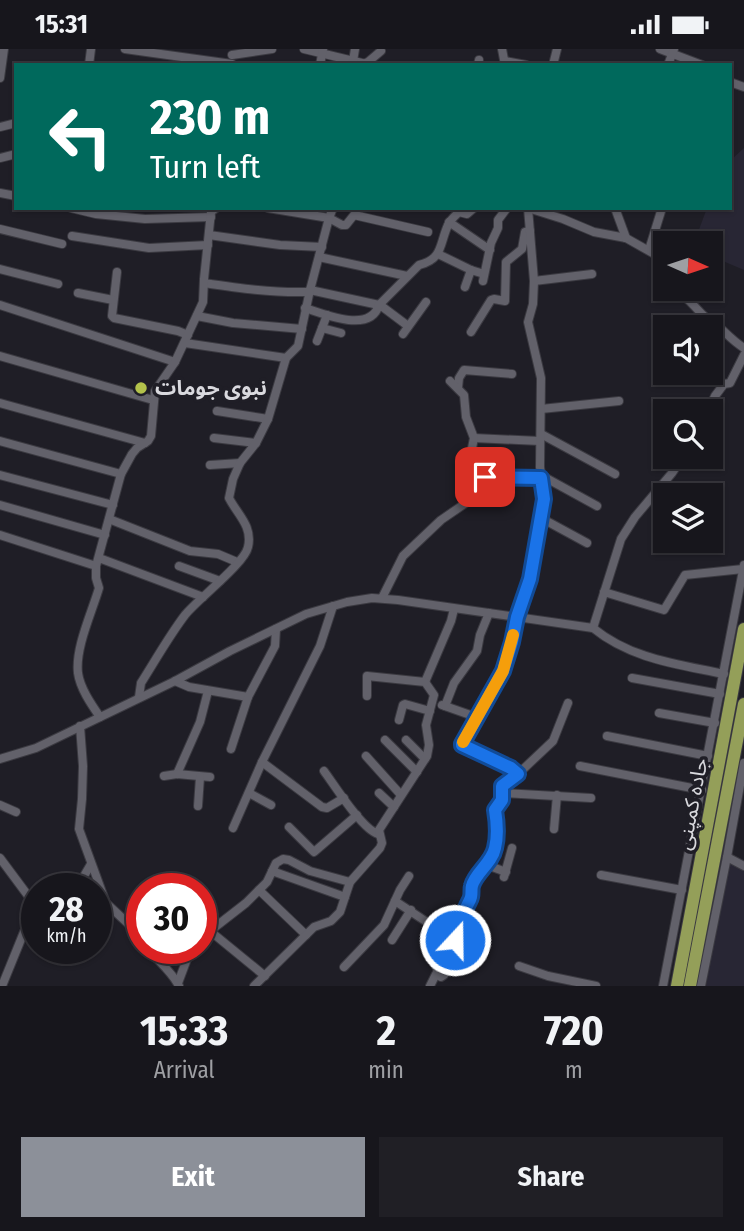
<!DOCTYPE html>
<meta charset="utf-8">
<style>
body{margin:0;font-family:"Fira Sans Condensed","Noto Sans Arabic",sans-serif;background:#201f25;color:#f1f3f6;height:100vh;display:flex;flex-direction:column;font-size:26px;white-space:nowrap}
*{box-sizing:border-box;margin:0}
p{font-size:23px;color:#9e9fa3}
.icon{flex:none;width:38px;height:38px;fill:none;stroke:currentColor;stroke-width:2;stroke-linecap:round;stroke-linejoin:round}
.map{position:relative;height:937px;overflow:hidden}
.side{display:flex;flex-direction:column;background:#17161c;flex:1}
.side>*{flex:none}
.guide{position:absolute;left:14px;top:14px;width:718px;height:147px;border-radius:0px;box-shadow:0 2px 5px #0004,0 0 0 2px #36353b;background:#00695c;color:#fff;overflow:hidden}
.needle{width:46px;rotate:93deg}
.buttons{position:absolute;left:653px;top:182px;display:grid;gap:14px}
.buttons a{display:grid;place-items:center;width:70px;height:70px;border-radius:0px;background:#17161c;box-shadow:0 2px 5px #0004,0 0 0 2px #36353b;font-size:35px}
.speed{position:absolute;left:21px;top:824px;display:flex;gap:14px;font-size:35px;font-weight:700;text-align:center}
.speed>*{display:grid;place-content:center;width:91px;height:91px;border-radius:50%;background:#17161c;box-shadow:0 2px 5px #0004,0 0 0 2px #36353b;line-height:1}
.speed small{font-size:18px;font-weight:400}
.speed .limit{border:10px solid #d22;background:#fff;color:#111}
.pin{position:absolute;display:grid;place-items:center;width:60px;height:60px;color:#fff;margin:-30px;border-radius:14px;box-shadow:0 4px 10px #0006}
.me{position:absolute;width:77px;margin:-38px;rotate:21deg;stroke-linejoin:round;filter:drop-shadow(0 0 5px #0008)}
.turn{display:flex;align-items:center;gap:24px;height:147px;padding:0 21px;font-size:32px}
.turn .icon{width:91px;height:91px;stroke-width:2.5}
.turn b{display:block;font-size:49px;line-height:60px}
.eta{display:flex;justify-content:space-evenly;align-items:center;height:119px;text-align:center}
.eta b{font-size:42px;font-weight:700;line-height:49px}
.cta{display:flex;gap:14px;margin-top:auto;padding:14px 21px}
.cta a{flex:1;height:80px;border-radius:0px;background:#8c9099;color:#fff;font-size:28px;font-weight:700;line-height:80px;text-align:center}
.cta a+a{background:#201f25;color:#f1f3f6}
.status{display:flex;justify-content:space-between;align-items:center;height:49px;padding:0 35px;background:#17161c;direction:ltr}
.status svg{height:19px;fill:currentColor}
.map>svg:first-child{display:block}
</style>
<div class="status"><b>15:31</b><svg viewBox="0 0 49 12"><path d="M0 12V9h3v3zM5 12V6h3v6zM10 12V3h3v9zM15 12V0h3v12zM26 1h20v11H26zM47 4h2v5h-2z"/></svg></div>
<div class="map">
<svg width="744" height="937" viewBox="0 0 744 937">
<rect width="100%" height="100%" fill="#1f1e26"/>
<g fill="#282634">
<path d="M744,99V221L711,207L710,194H694L707,159H730V112Z"/>
<path d="M729,805L744,816V937H706Z"/>
</g>
<g fill="none" stroke-linecap="round" stroke-linejoin="round">
<g stroke="#3b3a41" stroke-width="10">
<g id="minor">
<path d="M125,0L232,15"/>
<path d="M304,0L362,14"/>
<path d="M502,0L505,16"/>
<path d="M660,0L702,16"/>
<path d="M232,6L272,0"/>
<path d="M353,12L355,0"/>
<path d="M505,12L526,16"/>
<path d="M89,16L91,0"/>
<path d="M320,16L323,0"/>
<path d="M361,16L368,13L381,2"/>
<path d="M478,16L479,11"/>
<path d="M553,16L557,0"/>
<path d="M668,16L674,0"/>
<path d="M0,29L4,0"/>
<path d="M730,33L744,38"/>
<path d="M0,78L16,74"/>
<path d="M0,109L16,105"/>
<path d="M0,144L16,147"/>
<path d="M71,159L96,165L145,170L211,168"/>
<path d="M268,159L329,169L342,176H346L354,166L428,183"/>
<path d="M528,159L563,170L594,183L626,189L665,211"/>
<path d="M615,159L626,189"/>
<path d="M449,173L490,201"/>
<path d="M0,180L62,195"/>
<path d="M209,186L280,196L322,198"/>
<path d="M72,187L149,199L208,196"/>
<path d="M649,201L662,159"/>
<path d="M438,205L471,221L484,225"/>
<path d="M319,208L407,227"/>
<path d="M0,220L58,235"/>
<path d="M117,223L112,267L114,269L178,282L188,286"/>
<path d="M483,232L491,194L498,179V171L507,159"/>
<path d="M534,232L592,225"/>
<path d="M204,234C238,239 272,244 307,243L310,241L379,256"/>
<path d="M465,238L471,221"/>
<path d="M674,241C687,246 694,258 704,267C708,271 713,273 718,277C727,285 734,293 744,299"/>
<path d="M78,244L113,251"/>
<path d="M0,256L175,313"/>
<path d="M380,256L408,277"/>
<path d="M305,259C325,265 370,285 379,256L419,216C443,210 439,196 448,176C450,171 455,167 459,163L467,165L474,159"/>
<path d="M197,267L233,274L302,280"/>
<path d="M322,279L341,284"/>
<path d="M471,283L491,251L494,250L505,252L506,213L522,200L525,183L530,182"/>
<path d="M403,285L426,253"/>
<path d="M317,292L327,266"/>
<path d="M185,294L286,309"/>
<path d="M0,307L153,351"/>
<path d="M458,339L459,329L464,321L512,325"/>
<path d="M0,354L145,394"/>
<path d="M541,360L619,352"/>
<path d="M217,362L268,370"/>
<path d="M708,362L715,347L724,335L730,334L744,306"/>
<path d="M541,385L615,425"/>
<path d="M214,389L256,394"/>
<path d="M474,389L540,392"/>
<path d="M0,392L121,425"/>
<path d="M210,416L240,414"/>
<path d="M0,426L113,456"/>
<path d="M485,428L546,429L597,457"/>
<path d="M0,456L105,486"/>
<path d="M541,469L587,494"/>
<path d="M109,470L190,502L218,505L237,513"/>
<path d="M0,486L96,517"/>
<path d="M99,509L203,548"/>
<path d="M179,517L220,532"/>
<path d="M604,543L664,561L685,526L743,520"/>
<path d="M382,549L403,507L441,471L476,447L484,436L485,428L476,416L474,408L472,399L474,389L466,368L464,346L450,332"/>
<path d="M593,579L621,490L635,468L672,424L683,408"/>
<path d="M632,629L720,645"/>
<path d="M175,632L189,638L248,648"/>
<path d="M425,633L451,572L454,560"/>
<path d="M139,648L141,634C155,612 169,587 185,566C198,550 245,514 248,498C253,477 237,465 229,449L233,430L240,414L256,394L268,370L286,309L298,297L310,241L329,169L333,159"/>
<path d="M442,656L476,668"/>
<path d="M445,657L454,634L477,602L480,586L489,564"/>
<path d="M659,664L715,674"/>
<path d="M100,668C91,655 80,639 78,624C75,599 92,563 99,539L96,529V517L121,425L132,405L137,399L148,392L151,387L155,342L175,313L203,253L204,230L211,163L216,159"/>
<path d="M399,671L403,656L405,655L430,662"/>
<path d="M80,677L83,717L82,750L79,780L106,854L135,881L142,890"/>
<path d="M607,687L708,707"/>
<path d="M385,691L417,723"/>
<path d="M406,691L425,710"/>
<path d="M231,700L248,648L275,597L276,580"/>
<path d="M366,707L401,746"/>
<path d="M0,710L36,699L175,632L230,602L306,565L347,553L372,549L398,551L593,579C631,610 677,615 724,625"/>
<path d="M262,713L322,758L327,759L344,749"/>
<path d="M580,717L702,741"/>
<path d="M324,722C335,737 362,780 378,785"/>
<path d="M177,725L200,673L208,642"/>
<path d="M518,725L511,719L463,697L462,695L503,622L512,593L517,568L530,530L544,450L540,418L541,329L528,273L533,255L534,232L528,159"/>
<path d="M164,727L177,725L210,728"/>
<path d="M249,744L271,756"/>
<path d="M379,744L394,758"/>
<path d="M503,744L591,749"/>
<path d="M0,756L16,763"/>
<path d="M198,757L200,728"/>
<path d="M289,778L314,803L357,766"/>
<path d="M233,779L262,713L320,597L333,557"/>
<path d="M554,780L557,746"/>
<path d="M727,808L744,817"/>
<path d="M0,809L32,852"/>
<path d="M487,816L506,823"/>
<path d="M272,822L345,848"/>
<path d="M601,826L682,841"/>
<path d="M504,828L512,799"/>
<path d="M70,840L84,827L91,815"/>
<path d="M259,841L306,886"/>
<path d="M395,852L454,891"/>
<path d="M210,882L265,927"/>
<path d="M392,891L411,861"/>
<path d="M201,892L210,882L246,854L267,833L276,814L283,810L289,811L310,822L350,833"/>
<path d="M148,900C158,912 172,923 179,937"/>
<path d="M519,917L548,927L596,937"/>
<path d="M344,918L384,876L400,841L409,827"/>
<path d="M438,925L436,915C439,905 446,892 457,890L467,879L468,870L465,862L471,848L472,834L493,806L496,798L497,776L495,761L504,747L502,737L518,725L553,692L568,654"/>
<path d="M178,934L187,910L195,900"/>
<path d="M2,937L26,878L28,870L26,861L32,852L37,851"/>
<path d="M254,937L314,878L331,872L340,863L350,833L380,799L382,794L379,781L427,707L429,696L426,676L434,646L425,633L367,627V647"/>
<path d="M430,937L436,925L441,928L444,926L456,908"/>
<path d="M663,937L744,516"/>
<path d="M701,937L727,808L744,714"/>
</g>
</g>
<g stroke="#3b3a41" stroke-width="14">
<g id="highway">
<path d="M677,937L744,580"/>
<path d="M690,937L744,655"/>
</g>
</g>
<use href="#minor" stroke="#62616a" stroke-width="8"/>
<use href="#highway" stroke="#949f59" stroke-width="12"/>
</g>
<g fill="none" stroke-linecap="round" stroke-linejoin="round">
<g stroke="#114b97" stroke-width="18">
<path id="route" d="M455,891C469,884 467,876 466,863C465,857 470,853 471,848C472,844 471,840 472,837C475,824 492,814 495,799C498,787 497,773 495,761L502,751V737L518,725L511,719L462,696V695L503,622L512,593L517,568L530,530L544,450L541,429L485,428"/>
</g>
<use href="#route" stroke="#1a73e8" stroke-width="12"/>
<path stroke="#f59e0b" stroke-width="12" d="M463,693L503,622L513,586"/>
</g>
<circle fill="#b3c24b" stroke="#1f1e26" stroke-width="2.5" cx="141" cy="339" r="7"/>
<g text-anchor="middle" dominant-baseline="central" stroke-width="7" stroke-linejoin="round" paint-order="stroke">
<g font-size="21" font-weight="bold" fill="#d9d9de" stroke="#1f1e26" text-anchor="start">
<text x="155" y="339">نبوی جومات</text>
</g>
<g font-size="21" fill="#d9d9de" stroke="#1f1e26">
<text transform="translate(692 755) rotate(-79)">جاده کمپنی</text>
</g>
</g>
</svg>
<div class="buttons">
<a><svg class="needle" viewBox="-14 -14 28 28"><path d="M0-13l5 13h-10z" fill="#e53935"/><path d="M0 13l5-13h-10z" fill="#9e9fa3"/></svg></a>
<a><svg class="icon" aria-label="sound" viewBox="0 0 24 24"><path d="M4 9h4l5-4v14l-5-4H4zM17 9q2 3 0 6"/></svg></a>
<a><svg class="icon" aria-label="search" viewBox="0 0 24 24"><circle cx="10" cy="10" r="6"/><path d="M15 15l6 6"/></svg></a>
<a><svg class="icon" aria-label="layers" viewBox="0 0 24 24"><path d="M12 4l9 5-9 5-9-5zM3 14l9 5 9-5"/></svg></a>
</div>
<div class="speed"><div>28<small>km/h</small></div><div class="limit">30</div></div>
<div class="pin" style="left:485px;top:428px;background:#d93025"><svg class="icon" aria-label="arrive" viewBox="0 0 24 24"><path d="M6 21V4h12l-3 4 3 4H6"/></svg></div>
<svg class="me" style="left:455px;top:891px" viewBox="-20 -20 40 40"><circle r="17" fill="#1a73e8" stroke="#fff" stroke-width="3"/><path d="M0-11L8 9 0 5-8 9z" fill="#fff"/></svg>
<div class="guide">
<div class="turn"><svg class="icon" aria-label="left" viewBox="0 0 24 24"><path d="M17 20v-9H6M10 6l-5 5 5 5"/></svg><div><b>230 m</b>Turn left</div></div>
</div>
</div>
<section class="side">
<div class="eta">
<div><b>15:33</b><p>Arrival</p></div>
<div><b>2</b><p>min</p></div>
<div><b>720</b><p>m</p></div>
</div>
<div class="cta"><a>Exit</a><a>Share</a></div>
</section>
